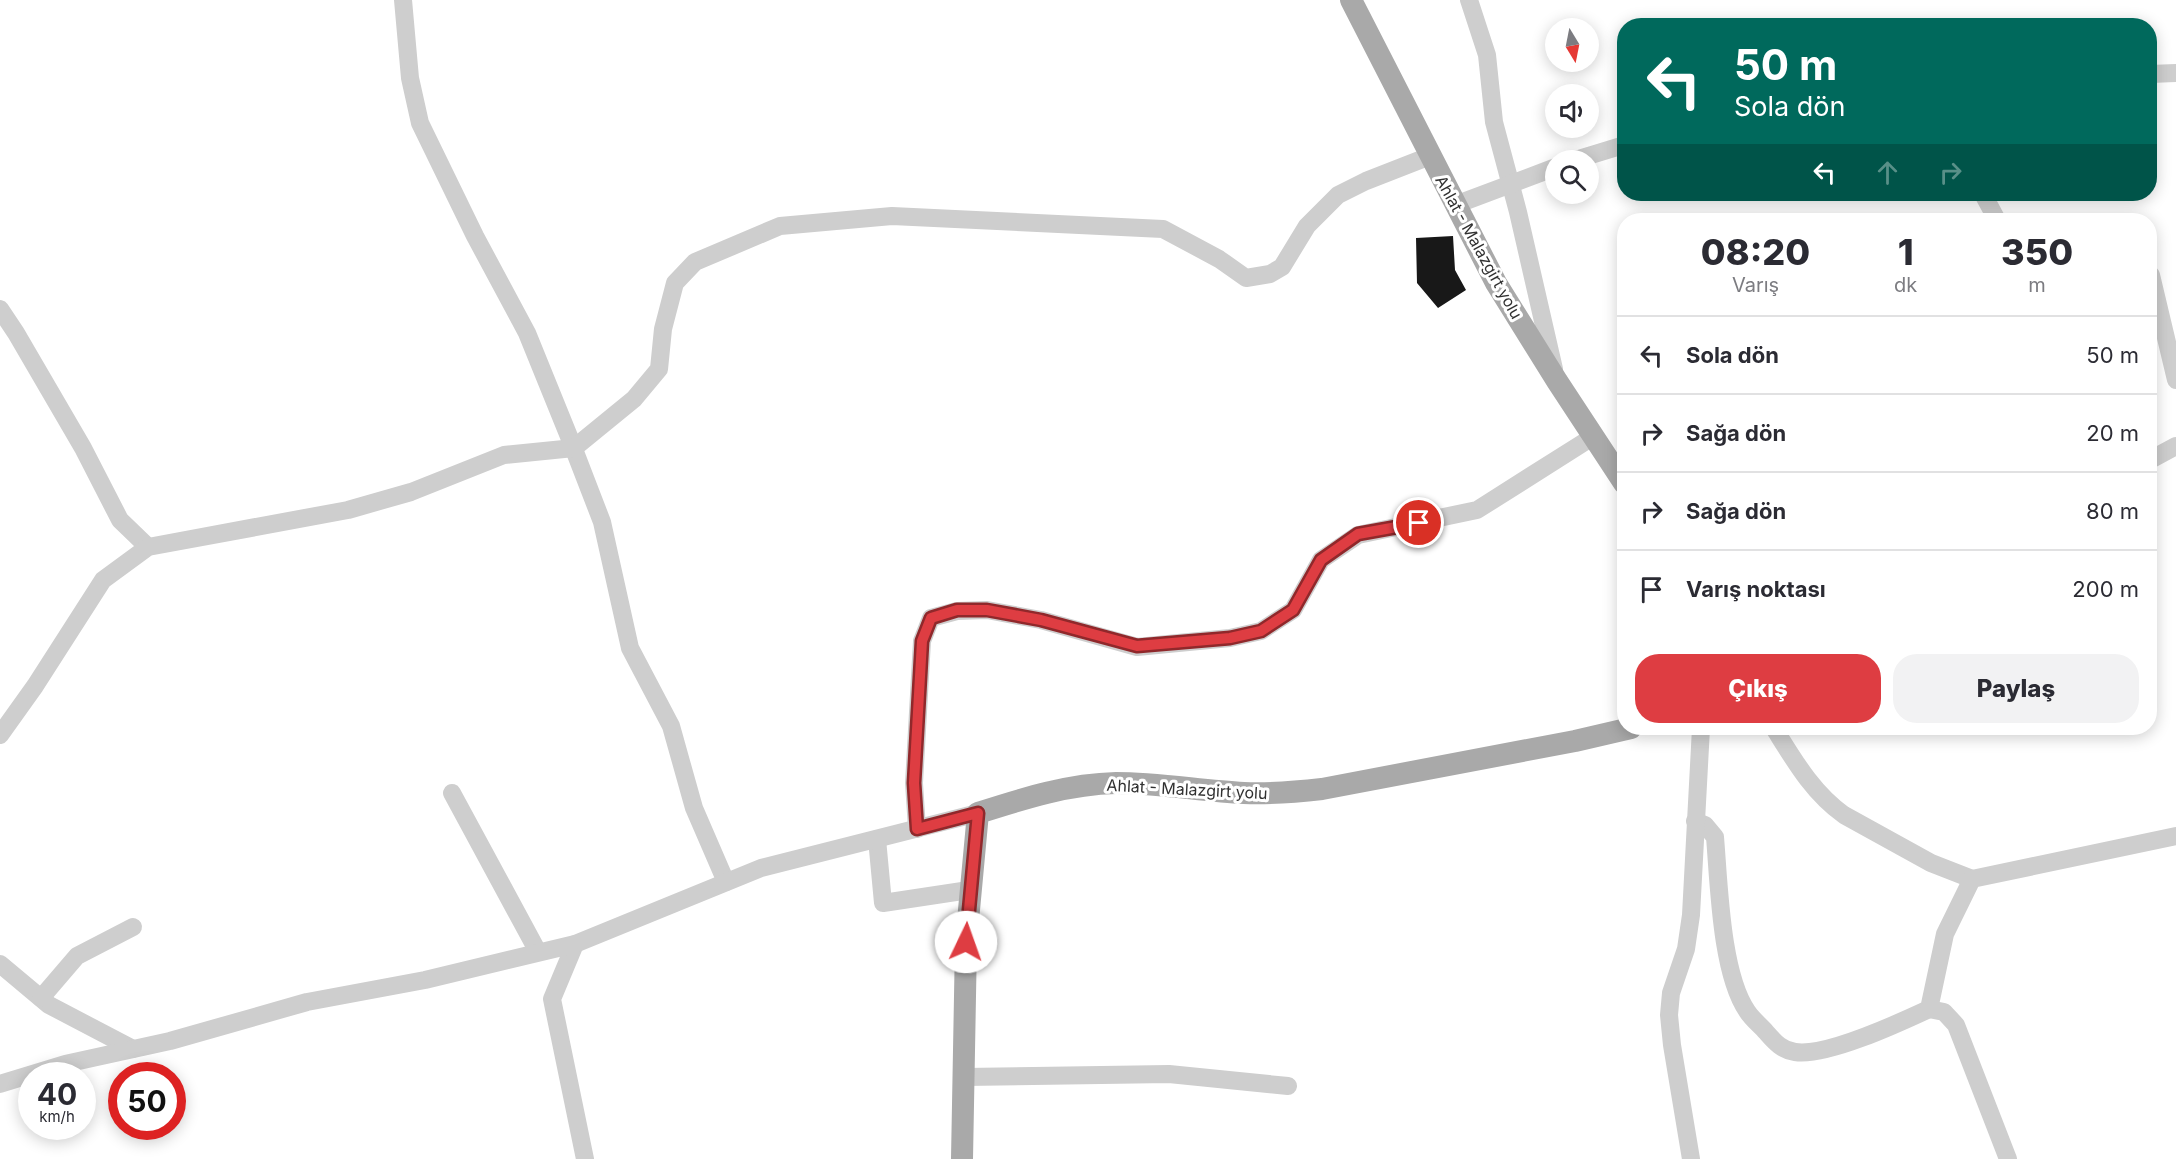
<!DOCTYPE html>
<html lang="tr">
<meta charset="utf-8">
<style>
body{margin:0;font-family:Inter,sans-serif;background:#f2f2f3;color:#2b2b33;height:100vh;display:flex;flex-direction:column;font-size:22px;white-space:nowrap}
*{box-sizing:border-box;margin:0}
p{font-size:20px;color:#7c7c81}
.icon{flex:none;width:33px;height:33px;fill:none;stroke:currentColor;stroke-width:2;stroke-linecap:round;stroke-linejoin:round}
.map{position:relative;flex:1;overflow:hidden}
.drawer{position:absolute;left:1617px;top:213px;width:540px;height:522px;display:flex;flex-direction:column;background:#fff;border-radius:24px;box-shadow:0 3px 15px #0003}
.drawer>*{flex:none}
.hud{position:absolute;left:1617px;top:18px;width:540px;height:183px;border-radius:24px;box-shadow:0 3px 15px #0003;background:#00695c;color:#fff;overflow:hidden}
.needle{width:39px;rotate:170deg}
.controls{position:absolute;left:1545px;top:18px;display:grid;gap:12px}
.controls a{display:grid;place-items:center;width:54px;height:54px;border-radius:50%;background:#fff;box-shadow:0 3px 15px #0003;font-size:30px}
.speed{position:absolute;left:18px;top:1062px;display:flex;gap:12px;font-size:30px;font-weight:700;text-align:center}
.speed>*{display:grid;place-content:center;width:78px;height:78px;border-radius:50%;background:#fff;box-shadow:0 3px 15px #0003;line-height:1}
.speed small{font-size:15px;font-weight:400}
.speed .limit{border:9px solid #d22;background:#fff;color:#111}
.pin{position:absolute;display:grid;place-items:center;width:51px;height:51px;color:#fff;margin:-26px;border:3px solid #fff;border-radius:50%;box-shadow:0 2px 6px #0007}
.me{position:absolute;width:66px;margin:-33px;rotate:3deg;stroke-linejoin:round;filter:drop-shadow(0 0 4px #0008)}
.turn{display:flex;align-items:center;gap:21px;height:126px;padding:0 18px;font-size:27px}
.turn .icon{width:78px;height:78px;stroke-width:2.5}
.turn b{display:block;font-size:42px;line-height:51px}
.lanes{display:flex;align-items:center;height:57px;padding:0 18px;background:#0003;justify-content:center;gap:30px;direction:ltr}
.lanes .off{opacity:.35}
.eta{display:flex;justify-content:space-evenly;align-items:center;height:102px;text-align:center}
.eta b{font-size:36px;font-weight:800;line-height:42px}
.cta{display:flex;gap:12px;margin-top:auto;padding:12px 18px}
.cta a{flex:1;height:69px;border-radius:24px;background:#de3d42;color:#fff;font-size:24px;font-weight:800;line-height:69px;text-align:center}
.cta a+a{background:#f2f2f3;color:#2b2b33}
ul{padding:0;list-style:none}
li{display:flex;align-items:center;gap:18px;height:78px;padding:0 18px;border-top:2px solid #e1e1e2}
li div{flex:1}
li b{display:block;font-size:22px}
li em{font-style:normal}
.map>svg:first-child{display:block}
</style>
<div class="map">
<svg width="2176" height="1159" viewBox="0 0 2176 1159">
<rect width="100%" height="100%" fill="#fff"/>
<path fill="#181818" d="M1453,236L1455,270L1466,290L1438,308L1417,283L1416,238Z"/>
<g fill="none" stroke-linecap="round" stroke-linejoin="round">
<g stroke="#cecece" stroke-width="18">
<path d="M403,0L410,78L420,123L475,236L527,333L570,439L602,522L630,648L671,726L694,808L726,882"/>
<path d="M1469,0L1487,55L1494,122L1518,212L1554,369"/>
<path d="M2150,74L2176,73"/>
<path d="M1575,160L1624,145"/>
<path d="M1983,194L1997,220"/>
<path d="M1455,205L1556,167"/>
<path d="M2150,276L2151,275L2176,380"/>
<path d="M0,309L16,333L83,448L120,520L148,547"/>
<path d="M2150,460L2176,446"/>
<path d="M1774,728C1794,760 1812,792 1844,815L1931,863L1972,879"/>
<path d="M0,735L35,686L103,580L148,547L348,510L411,492L504,455L574,448L634,399L659,369L663,329L675,283L695,262L780,226L892,216L1163,229L1219,259L1246,278L1270,274L1282,267L1307,226L1338,195L1366,181L1430,156"/>
<path d="M452,793L538,952"/>
<path d="M1695,821L1705,825L1715,837C1719,884 1721,973 1747,1011C1752,1019 1760,1025 1766,1032C1774,1041 1781,1050 1795,1052C1826,1057 1899,1023 1929,1009L1945,934L1972,879L2176,836"/>
<path d="M917,829L914,783L922,641L931,618L957,611L987,610L1041,620L1137,647L1230,638L1261,631L1293,610L1321,560L1358,535L1477,510L1594,436"/>
<path d="M877,839L883,903L969,890"/>
<path d="M575,944L552,999L585,1159"/>
<path d="M0,964L49,1005L133,1049"/>
<path d="M41,998L77,956L133,927"/>
<path d="M1929,1009L1944,1012L1956,1025L2008,1159"/>
<path d="M964,1077L1169,1074L1288,1086"/>
<path d="M0,1084L65,1064L170,1041L307,1002L425,980L575,944L761,868L978,813"/>
<path d="M1691,1159L1672,1045L1669,1015L1671,993L1686,949L1691,915L1701,728"/>
</g>
<g stroke="#a9a9a9" stroke-width="22">
<path d="M1351,0L1496,283L1557,381L1624,483"/>
<path d="M962,1159L966,942L978,813C1022,799 1068,784 1116,783C1159,783 1202,791 1244,793C1270,794 1296,792 1322,789L1575,741L1631,728"/>
</g>
</g>
<g fill="none" stroke-linecap="round" stroke-linejoin="round">
<g stroke="#90282b" stroke-width="15">
<path id="route" d="M966,942L978,813L917,829L914,783L922,641L931,618L957,610H987L1041,620L1137,646L1230,638L1261,631L1293,610L1321,560L1358,534L1419,523"/>
</g>
<use href="#route" stroke="#de3d42" stroke-width="10"/>
</g>
<g text-anchor="middle" dominant-baseline="central" stroke-width="6" stroke-linejoin="round" paint-order="stroke">
<g font-size="16" fill="#313131" stroke="#fff">
<text transform="translate(1479 247) rotate(61)">Ahlat - Malazgirt yolu</text>
<text transform="translate(1187 789) rotate(3)">Ahlat - Malazgirt yolu</text>
</g>
</g>
</svg>
<div class="controls">
<a><svg class="needle" viewBox="-14 -14 28 28"><path d="M0-13l5 13h-10z" fill="#e53935"/><path d="M0 13l5-13h-10z" fill="#7c7c81"/></svg></a>
<a><svg class="icon" aria-label="sound" viewBox="0 0 24 24"><path d="M4 9h4l5-4v14l-5-4H4zM17 9q2 3 0 6"/></svg></a>
<a><svg class="icon" aria-label="search" viewBox="0 0 24 24"><circle cx="10" cy="10" r="6"/><path d="M15 15l6 6"/></svg></a>
</div>
<div class="speed"><div>40<small>km/h</small></div><div class="limit">50</div></div>
<div class="pin" style="left:1419px;top:523px;background:#d93025"><svg class="icon" aria-label="arrive" viewBox="0 0 24 24"><path d="M6 21V4h12l-3 4 3 4H6"/></svg></div>
<svg class="me" style="left:966px;top:942px" viewBox="-20 -20 40 40"><circle r="19" fill="#fff"/><path d="M0-13L10 11 0 6-10 11z" fill="#de3d42"/></svg>
<div class="hud">
<div class="turn"><svg class="icon" aria-label="left" viewBox="0 0 24 24"><path d="M17 20v-9H6M10 6l-5 5 5 5"/></svg><div><b>50 m</b>Sola dön</div></div>
<div class="lanes"><svg class="icon" aria-label="left" viewBox="0 0 24 24"><path d="M17 20v-9H6M10 6l-5 5 5 5"/></svg><svg class="icon off" aria-label="ahead" viewBox="0 0 24 24"><path d="M12 20V5M6 11l6-6 6 6"/></svg><svg class="icon off" aria-label="right" viewBox="0 0 24 24"><path d="M7 20v-9h11M14 6l5 5-5 5"/></svg></div>
</div>
<section class="drawer">
<div class="eta">
<div><b>08:20</b><p>Varış</p></div>
<div><b>1</b><p>dk</p></div>
<div><b>350</b><p>m</p></div>
</div>
<ul>
<li><svg class="icon" aria-label="left" viewBox="0 0 24 24"><path d="M17 20v-9H6M10 6l-5 5 5 5"/></svg><div><b>Sola dön</b></div><em>50 m</em></li>
<li><svg class="icon" aria-label="right" viewBox="0 0 24 24"><path d="M7 20v-9h11M14 6l5 5-5 5"/></svg><div><b>Sağa dön</b></div><em>20 m</em></li>
<li><svg class="icon" aria-label="right" viewBox="0 0 24 24"><path d="M7 20v-9h11M14 6l5 5-5 5"/></svg><div><b>Sağa dön</b></div><em>80 m</em></li>
<li><svg class="icon" aria-label="arrive" viewBox="0 0 24 24"><path d="M6 21V4h12l-3 4 3 4H6"/></svg><div><b>Varış noktası</b></div><em>200 m</em></li>
</ul>
<div class="cta"><a>Çıkış</a><a>Paylaş</a></div>
</section>
</div>
